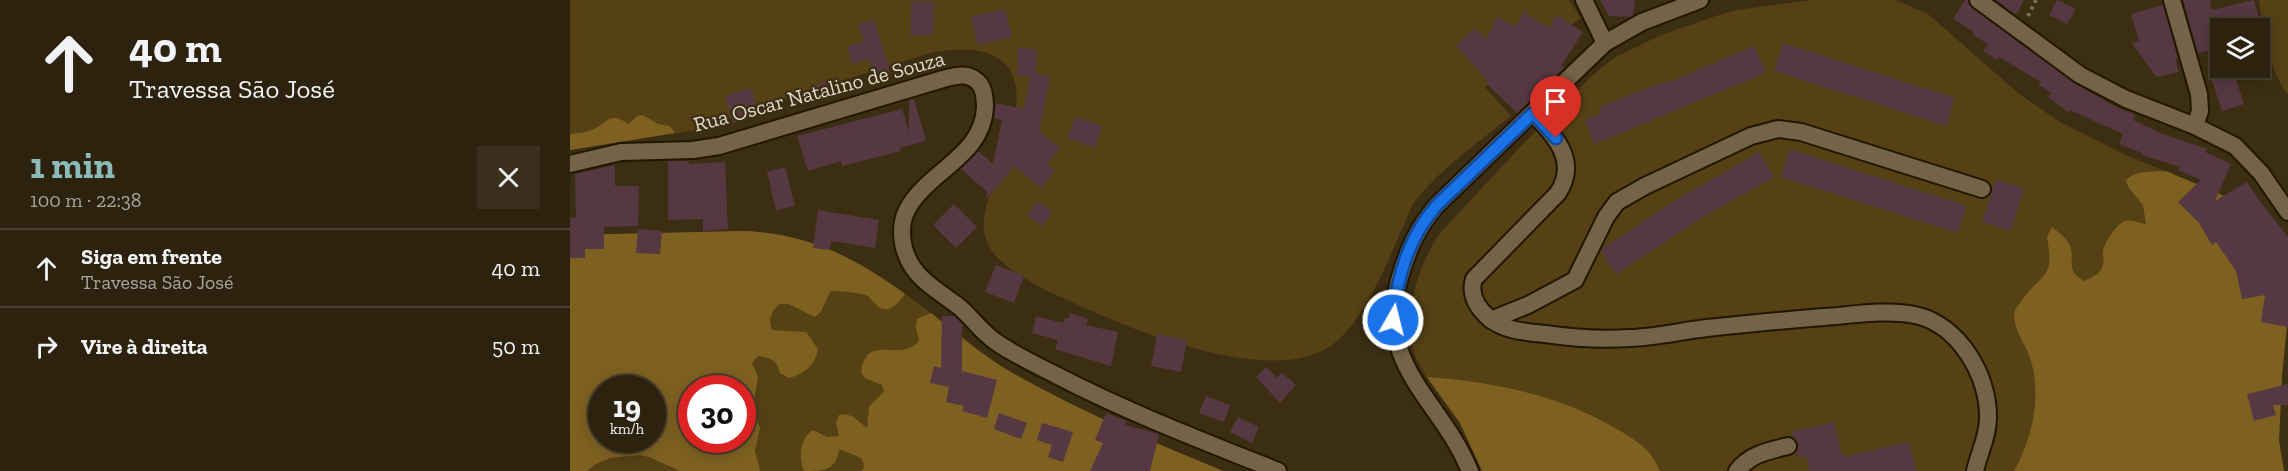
<!DOCTYPE html>
<html lang="pt">
<meta charset="utf-8">
<style>
body{margin:0;font-family:"Zilla Slab",serif;background:#392f1c;color:#f1f3f6;height:100vh;display:flex;flex-direction:column;font-size:22px;white-space:nowrap}
*{box-sizing:border-box;margin:0}
p{font-size:20px;color:#a7a49e}
.icon{flex:none;width:33px;height:33px;fill:none;stroke:currentColor;stroke-width:2;stroke-linecap:round;stroke-linejoin:round}
.map{position:relative;flex:1;overflow:hidden}
.drawer{display:flex;flex-direction:column;background:#2d220e;width:570px}
.drawer>*{flex:none}
.top-card{background:#2d220e;color:#f1f3f6;overflow:hidden}
.controls{position:absolute;left:1640px;top:18px;display:grid;gap:12px}
.controls a{display:grid;place-items:center;width:60px;height:60px;border-radius:0px;background:#2d220e;box-shadow:0 3px 15px #0003,0 0 0 2px #483f2e;font-size:30px}
.speed{position:absolute;left:18px;top:375px;display:flex;gap:12px;font-size:30px;font-weight:700;text-align:center}
.speed>*{display:grid;place-content:center;width:78px;height:78px;border-radius:50%;background:#2d220e;box-shadow:0 3px 15px #0003,0 0 0 2px #483f2e;line-height:1}
.speed small{font-size:15px;font-weight:400}
.speed .limit{border:9px solid #d22;background:#fff;color:#111}
.pin{position:absolute;display:grid;place-items:center;width:51px;height:51px;color:#fff;margin:-62px -26px;border-radius:50% 50% 50% 0;rotate:-45deg;box-shadow:0 0 6px #0007}
.pin .icon{rotate:45deg}
.me{position:absolute;width:66px;margin:-33px;rotate:8deg;stroke-linejoin:round;filter:drop-shadow(0 0 4px #0008)}
.turn{display:flex;align-items:center;gap:21px;height:126px;padding:0 30px;font-size:27px}
.turn .icon{width:78px;height:78px;stroke-width:2.5}
.turn b{display:block;font-size:42px;line-height:51px}
.round{display:grid;place-items:center;flex:none;width:63px;height:63px;border-radius:0px;background:#392f1c}
.overview{display:flex;align-items:center;justify-content:space-between;height:102px;padding:0 30px}
h1{font-size:36px;font-weight:700;line-height:45px;color:#8bbbb9}
ul{padding:0;list-style:none}
li{display:flex;align-items:center;gap:18px;height:78px;padding:0 30px;border-top:2px solid #483f2e}
li div{flex:1}
li b{display:block;font-size:22px}
li em{font-style:normal}
main{display:flex;flex:1;min-height:0}
.map>svg:first-child{display:block}
</style>
<main>
<section class="drawer">
<div class="top-card">
<div class="turn"><svg class="icon" aria-label="ahead" viewBox="0 0 24 24"><path d="M12 20V5M6 11l6-6 6 6"/></svg><div><b>40 m</b>Travessa São José</div></div>
</div>
<div class="overview"><div><h1>1 min</h1><p>100 m · 22:38</p></div><a class="round"><svg class="icon" aria-label="close" viewBox="0 0 24 24"><path d="M6 6l12 12M18 6L6 18"/></svg></a></div>
<ul>
<li><svg class="icon" aria-label="ahead" viewBox="0 0 24 24"><path d="M12 20V5M6 11l6-6 6 6"/></svg><div><b>Siga em frente</b><p>Travessa São José</p></div><em>40 m</em></li>
<li><svg class="icon" aria-label="right" viewBox="0 0 24 24"><path d="M7 20v-9h11M14 6l5 5-5 5"/></svg><div><b>Vire à direita</b></div><em>50 m</em></li>
</ul>
</section>
<div class="map">
<svg width="1718" height="471" viewBox="0 0 1718 471">
<rect width="100%" height="100%" fill="#3c2e13"/>
<g fill="#564115" fill-rule="evenodd">
<path d="M0,0H999L1011,18L915,87L941,116C908,143 869,169 843,204C824,245 798,319 762,345C704,388 564,331 506,304C481,293 434,272 420,248C406,225 418,200 426,178C437,149 462,86 433,62C414,46 388,49 364,52L194,105L125,130L0,150Z"/>
<path d="M1242,0H1326L1358,14L1448,93L1490,122L1560,157L1648,192L1718,315L1712,375L1709,441L1714,471H912C905,454 898,436 888,421C875,400 857,382 847,360C829,320 848,267 870,233L955,142L1024,74L1044,58L1091,35L1146,16L1167,10Z"/>
<path d="M1689,0H1718V95C1698,67 1693,33 1689,0Z"/>
<path d="M173,231C257,234 315,277 379,327C401,344 422,362 446,375C512,412 583,442 653,471H0V235ZM32,388H82V440H32ZM122,388H172V440H122Z"/>
</g>
<g fill="#7e6021" fill-rule="evenodd">
<path d="M72,115L88,124L100,126L105,133L0,150V134C9,133 16,133 24,129C40,120 40,112 59,124L67,116Z"/>
<path d="M1596,171L1689,211L1718,315L1712,375L1709,441L1714,471H1444C1463,437 1473,393 1459,355C1454,342 1441,325 1445,311C1446,307 1450,304 1452,300C1475,270 1484,279 1477,237L1482,227C1488,232 1495,236 1499,244C1507,259 1493,269 1514,281C1519,279 1526,276 1530,271C1535,265 1533,260 1533,253C1533,245 1545,226 1553,222C1560,218 1569,223 1576,224L1573,205L1559,188L1556,181C1563,170 1583,172 1596,171Z"/>
<path d="M173,231C236,233 285,257 335,294C327,304 318,317 304,303C301,300 302,299 298,296C293,293 265,290 260,292L250,313L245,317L219,304H209C201,312 198,320 202,330L236,332L248,349C245,365 235,374 219,378L210,373C207,359 201,358 188,356L182,363L188,377L183,408L190,428L185,451L190,471H110L79,457L69,455L40,458L26,464L17,471H0V235ZM32,388H82V440H32ZM122,388H172V440H122Z"/>
<path d="M361,313C388,334 415,358 446,375C512,412 583,442 653,471H290L293,470L294,464L291,458L269,449C266,471 254,471 234,471C228,458 230,437 243,430L257,437L269,436L266,422L269,415C282,412 288,421 297,428L299,407L314,391L312,385L295,378L291,372C297,331 330,364 349,341L346,328L347,319Z"/>
<path d="M857,377C926,382 993,396 1052,432C1070,443 1082,451 1090,471H912L890,423Z"/>
</g>
<g fill="#563842">
<path d="M1030,0H1065L1063,15L1059,17L1039,16Z"/>
<path d="M1395,0H1398L1402,8L1504,83L1544,106L1565,115L1563,120L1590,133L1637,149L1635,152L1661,164L1645,201L1677,182L1689,200L1718,237V327L1691,322L1695,295L1672,299L1666,271L1646,242L1642,245L1629,223L1608,202L1631,180L1608,170L1610,167L1572,155V153L1549,144L1553,134L1500,110L1498,112L1478,97L1481,93L1469,85L1471,82L1429,57L1427,60L1413,51L1418,44L1403,35L1404,32L1383,19Z"/>
<path d="M1426,0H1454L1446,15Z"/>
<path d="M1487,0L1506,9L1497,24L1479,15Z"/>
<path d="M1613,0H1640L1642,10L1684,0L1692,28H1643L1648,48L1628,53Z"/>
<path d="M341,1L364,2L363,35H341Z"/>
<path d="M1593,5L1608,59H1605L1609,72L1586,77L1562,43L1569,41L1561,14Z"/>
<path d="M435,9L442,37L408,45L401,16Z"/>
<path d="M954,12L979,28L986,15L1013,32L991,66L994,68L947,113L916,83L918,81L886,46L905,28L915,40L928,17L945,27Z"/>
<path d="M304,20L321,75L305,79L299,59L282,64L277,46L294,41L288,24Z"/>
<path d="M1213,43L1385,98L1376,126L1204,71Z"/>
<path d="M1184,46L1196,73L1024,144L1015,120L1032,113L1029,107L1097,81V83Z"/>
<path d="M448,48L467,49L466,74L480,76L469,131L490,148L477,164L485,170L471,188L442,165L439,174L415,200L417,192L391,169L408,151L423,164L432,120L424,118L426,103L454,109L460,76H447Z"/>
<path d="M1664,73L1674,104L1652,111L1642,80Z"/>
<path d="M266,78L271,94L252,100L247,84Z"/>
<path d="M181,88L189,116L163,123L155,96Z"/>
<path d="M344,99L356,141L330,148L331,151L272,166L271,161L238,171L227,136L332,109L339,132V100Z"/>
<path d="M505,117L532,126L525,148L498,138Z"/>
<path d="M1219,149L1397,206L1388,233L1211,177Z"/>
<path d="M1189,152L1204,177L1130,219L1046,274L1031,251L1033,248L1101,203Z"/>
<path d="M98,161H119V164L155,162L158,229L133,231V219L98,220Z"/>
<path d="M45,165V186H69L68,226L34,227V249H15V258H0V218H6L5,174Z"/>
<path d="M215,167L225,206L206,210L197,172Z"/>
<path d="M1426,179L1454,188L1441,231L1412,222Z"/>
<path d="M468,201L482,212L472,226L457,215Z"/>
<path d="M384,204L407,227L386,248L363,225Z"/>
<path d="M248,210L309,220L305,248L261,241L260,250L243,248Z"/>
<path d="M68,229L92,231L90,254L66,253Z"/>
<path d="M426,265L454,276L444,303L415,292Z"/>
<path d="M500,313L518,319L516,325L548,332L541,366L485,349L488,340L462,333L466,316L493,323L495,318H499Z"/>
<path d="M372,316H384L392,324V371L427,380L417,418L392,411L394,406L376,402L379,387L360,383L364,366L371,368Z"/>
<path d="M587,334L617,340L611,372L581,366Z"/>
<path d="M696,367L707,378L712,373L726,385L710,403L686,377Z"/>
<path d="M1718,384V405H1703L1706,415L1684,421L1677,394Z"/>
<path d="M636,396L660,405L654,422L629,413Z"/>
<path d="M429,413L457,423L451,439L424,429Z"/>
<path d="M536,413L557,421L555,425L589,434L580,471H520L533,443L525,440Z"/>
<path d="M668,417L689,427L682,443L660,432Z"/>
<path d="M1264,422L1273,457L1339,442L1346,471H1239L1236,456L1227,458L1228,443L1221,432Z"/>
<path d="M472,423L503,432L493,462L478,457L482,445L467,440Z"/>
</g>
<g fill="none" stroke-linecap="round" stroke-linejoin="round">
<g stroke="#231600" stroke-width="20">
<g id="minor">
<path d="M1014,0L1035,43"/>
<path d="M1408,0L1510,75L1556,99L1625,126L1665,146L1691,173L1718,212"/>
<path d="M1602,0L1629,94L1630,111L1625,126"/>
<path d="M963,113C985,136 1009,161 988,193L904,279C899,294 907,308 919,318C935,331 955,332 975,334C1003,338 1031,340 1060,338C1086,337 1111,331 1137,328C1176,324 1215,320 1254,317C1283,315 1316,309 1345,315C1388,324 1419,375 1418,418C1418,437 1409,453 1405,471"/>
<path d="M0,164L51,152L123,150L149,146L373,79C385,76 398,72 408,82C414,88 415,99 415,107C413,157 357,171 337,210C330,223 331,241 336,254C344,278 368,291 387,305C401,316 411,332 426,342C445,355 466,365 486,375C557,412 633,441 708,471"/>
<path d="M921,320L958,305L1005,280L1036,217L1047,202L1075,186L1181,136L1208,129L1231,132L1412,189"/>
<path d="M900,471C870,398 804,366 830,277C838,249 848,227 867,205L1035,43L1072,22L1130,0"/>
<path d="M1167,471C1180,454 1198,451 1218,446"/>
</g>
</g>
<path stroke="#7a6f58" stroke-width="4" stroke-dasharray="3 4.5" stroke-linecap="butt" d="M1458,16L1466,0"/>
<use href="#minor" stroke="#736448" stroke-width="16"/>
</g>
<g fill="none" stroke-linecap="round" stroke-linejoin="round">
<g stroke="#114b97" stroke-width="15">
<path id="route" d="M823,320C827,277 838,238 867,205L963,113L986,138"/>
</g>
<use href="#route" stroke="#1a73e8" stroke-width="10"/>
</g>
<g text-anchor="middle" dominant-baseline="central" stroke-width="4.5" stroke-linejoin="round" paint-order="stroke">
<g font-size="21" fill="#e1d9c9" stroke="#3c2e13">
<text transform="translate(249 91) rotate(-15)">Rua Oscar Natalino de Souza</text>
</g>
</g>
</svg>
<div class="controls">
<a><svg class="icon" aria-label="layers" viewBox="0 0 24 24"><path d="M12 4l9 5-9 5-9-5zM3 14l9 5 9-5"/></svg></a>
</div>
<div class="speed"><div>19<small>km/h</small></div><div class="limit">30</div></div>
<div class="pin" style="left:986px;top:138px;background:#d93025"><svg class="icon" aria-label="arrive" viewBox="0 0 24 24"><path d="M6 21V4h12l-3 4 3 4H6"/></svg></div>
<svg class="me" style="left:823px;top:320px" viewBox="-20 -20 40 40"><circle r="17" fill="#1a73e8" stroke="#fff" stroke-width="3"/><path d="M0-11L8 9 0 5-8 9z" fill="#fff"/></svg>
</div>
</main>
